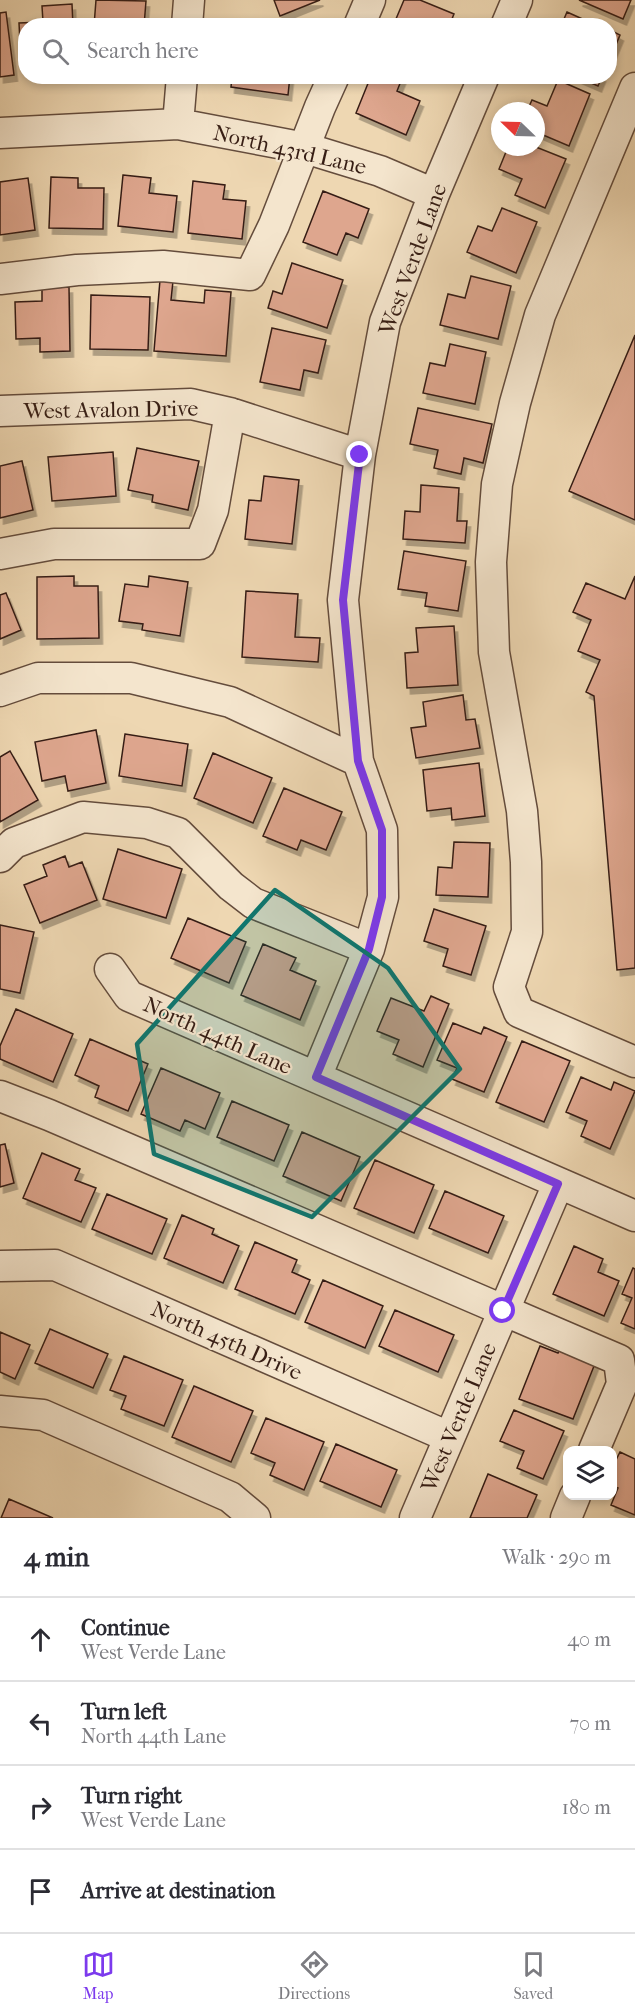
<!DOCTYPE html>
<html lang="en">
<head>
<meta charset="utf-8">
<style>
  body { margin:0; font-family:"IM FELL French Canon",serif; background:#f2f2f3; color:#2b2b33 }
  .controls { position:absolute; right:18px; bottom:18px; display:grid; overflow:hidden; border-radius:12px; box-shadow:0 3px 9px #0003 }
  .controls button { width:54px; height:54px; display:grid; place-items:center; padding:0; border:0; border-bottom:2px solid #e1e1e2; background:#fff; color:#2b2b33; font:30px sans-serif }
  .compass { position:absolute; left:491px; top:102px; width:54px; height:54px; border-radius:50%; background:#fff; box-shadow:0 3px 9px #0003; rotate:293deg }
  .stop { position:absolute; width:18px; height:18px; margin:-14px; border:4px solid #7c3aed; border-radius:50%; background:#fff }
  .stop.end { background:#7c3aed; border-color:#fff; box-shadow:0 2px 6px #0008 }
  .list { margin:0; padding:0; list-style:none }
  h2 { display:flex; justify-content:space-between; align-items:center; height:78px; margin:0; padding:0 24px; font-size:26px }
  h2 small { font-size:20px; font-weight:400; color:#7c7c81 }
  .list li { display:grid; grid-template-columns:39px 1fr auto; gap:18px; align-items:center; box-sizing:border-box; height:84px; padding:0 24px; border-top:2px solid #e1e1e2 }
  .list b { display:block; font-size:22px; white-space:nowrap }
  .list p { margin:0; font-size:20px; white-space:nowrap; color:#7c7c81 }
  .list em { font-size:20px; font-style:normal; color:#7c7c81 }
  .icon { flex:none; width:33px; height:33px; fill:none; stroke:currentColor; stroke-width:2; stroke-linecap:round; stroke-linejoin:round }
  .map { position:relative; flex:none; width:635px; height:1518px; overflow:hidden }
  .search { position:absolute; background:#fff; box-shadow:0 3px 9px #0003; left:18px; right:18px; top:18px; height:66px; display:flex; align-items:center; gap:15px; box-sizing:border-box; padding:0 21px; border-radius:24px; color:#7c7c81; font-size:22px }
  .sheet { height:414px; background:#fff }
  nav { display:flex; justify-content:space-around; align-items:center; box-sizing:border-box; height:84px; border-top:2px solid #e1e1e2; background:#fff; font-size:16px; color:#7c7c81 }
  nav a { display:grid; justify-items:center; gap:3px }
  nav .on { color:#7c3aed }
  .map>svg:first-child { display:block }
</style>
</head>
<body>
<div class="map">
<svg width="635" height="1518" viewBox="0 0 635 1518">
  <defs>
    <filter id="shadow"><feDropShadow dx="3.5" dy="6" stdDeviation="0" flood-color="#0004"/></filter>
  </defs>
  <rect width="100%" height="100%" fill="#eed7b2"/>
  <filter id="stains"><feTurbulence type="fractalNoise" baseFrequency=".00333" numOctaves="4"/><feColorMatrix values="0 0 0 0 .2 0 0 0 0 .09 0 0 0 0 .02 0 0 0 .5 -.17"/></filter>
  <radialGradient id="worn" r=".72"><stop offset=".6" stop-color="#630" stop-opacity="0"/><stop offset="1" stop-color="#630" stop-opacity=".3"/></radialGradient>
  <path fill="#dea68e" stroke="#361d14" stroke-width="1.5" filter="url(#shadow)" d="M96,0L146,1L144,26H94Z
    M274,0H320L280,16Z
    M404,0H420L454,14L449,26H393Z
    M579,0H631L623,19Z
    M72,4L73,26H26V61L21,62L19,23L43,22L42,6Z
    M6,12L14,75L0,77V13Z
    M567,12L598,26H561Z
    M610,30L620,35L610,59Z
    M232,76H290L288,95L231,87Z
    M371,76H403L397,91L420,101L406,135L356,113Z
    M575,76H602L598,86Z
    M558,80L590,94L569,146L536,132V111H527L532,100L547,106Z
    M508,147H536L566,159L545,208L515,195L522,179L499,169Z
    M123,175L151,178L149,193L177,196L173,232L118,226Z
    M51,177L78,178V188H104L103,229L49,228Z
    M28,178L35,230L0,235V182Z
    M193,181L225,185L223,199L246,201L242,239L188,233Z
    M323,191L369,209L358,238L346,233L337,255L303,242Z
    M502,208L537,222L516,273L467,252L478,226L492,231Z
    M292,263L343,280L327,328L268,308L273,291L282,294Z
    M471,276L511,286L498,339L440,325L448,294L465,298Z
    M160,280L173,281L171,300L204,303L205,290L231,292L226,356L154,351Z
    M69,287L70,351L40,352V338L16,339L15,302L42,301V288Z
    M91,295L150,297L148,350L90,349Z
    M272,328L326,340L318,373L304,370L300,390L260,382Z
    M635,335V520L569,491Z
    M450,344L486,352L475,404L423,393L430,363L445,366Z
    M418,408L492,424L483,463L464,458L461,474L434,468L438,450L410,444Z
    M137,448L199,461L188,510L152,502L153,495L128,490Z
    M113,452L116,496L52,501L48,457Z
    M22,461L33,510L0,518V466Z
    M264,476L299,480L292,544L245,539L249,500L261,501Z
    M421,485L459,488L457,521H467L465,543L403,539L405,511L420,512Z
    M404,551L466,561L458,611L425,606L427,593L398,589Z
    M74,576V586H98L99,638L37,639V577Z
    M149,576L188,582L180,636L142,630L143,624L119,621L125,584L148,587Z
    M635,576V968L617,970L594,696L586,692L600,660L578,651L591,620L573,612L586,583L625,599Z
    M246,591L298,594L295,637L320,638L318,662L242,657Z
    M6,593L21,630L0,639V595Z
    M454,626L458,685L407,688L405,653L418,652L416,628Z
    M463,695L466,720L475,719L480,748L416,758L411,728L426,726L423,702Z
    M96,730L106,783L68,791L65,776L42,781L35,742Z
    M125,734L188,744L182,786L119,776Z
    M10,751L38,800L0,822V757Z
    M213,753L272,778L253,823L194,798Z
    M479,763L485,816L452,820L451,808L427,811L423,770Z
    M284,788L342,812L326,850L301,840L297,850L263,836Z
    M454,842L490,843L488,897L436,895L438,867L452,868Z
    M118,849L182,869L166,918L103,899Z
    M65,856L69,867L82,862L97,900L40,923L24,885L47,876L43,865Z
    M434,909L486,926L471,975L443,966L448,949L424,941Z
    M188,918L246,942L229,983L171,958Z
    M0,925L34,932L20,993L0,989Z
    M263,944L296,958L290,970L316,981L300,1020L241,995Z
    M431,996L449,1004L423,1067L393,1054L399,1040L377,1031L391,998L424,1011Z
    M16,1009L73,1034L53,1082L0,1059V1046Z
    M453,1023L481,1034L484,1027L507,1037L484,1092L452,1079L457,1068L437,1060Z
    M90,1039L148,1064L128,1111L95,1097L99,1086L75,1075Z
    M522,1041L570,1061L544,1122L496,1102Z
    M161,1068L220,1093L205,1129L185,1120L180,1131L141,1114Z
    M581,1077L611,1090L614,1082L635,1091L610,1149L581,1136L587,1121L566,1112Z
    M232,1101L289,1125L274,1161L217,1137Z
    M302,1132L360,1157L341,1201L283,1176Z
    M5,1144L14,1183L0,1187V1145Z
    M42,1153L80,1169L75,1180L96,1188L81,1222L23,1198Z
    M375,1160L434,1185L414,1233L354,1208Z
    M445,1191L504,1216L488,1253L429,1228Z
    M107,1194L167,1219L152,1254L92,1229Z
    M182,1215L214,1229L212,1234L239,1246L223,1283L164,1258Z
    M255,1242L297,1260L292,1272L310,1280L295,1314L235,1289Z
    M574,1246L603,1259L598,1272L619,1281L604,1316L553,1294Z
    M633,1268L635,1269V1329L621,1323L632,1298L622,1294Z
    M323,1280L383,1306L365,1348L305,1322Z
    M395,1310L454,1335L438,1372L379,1346Z
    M50,1329L108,1354L93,1388L35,1363Z
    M0,1332L30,1345L15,1379L0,1372Z
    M540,1346L558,1353L561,1347L596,1361L573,1419L519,1399Z
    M124,1356L183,1380L164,1426L121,1409L126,1396L110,1390Z
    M194,1386L253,1411L231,1462L172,1437Z
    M514,1410L564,1431L543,1479L517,1468L524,1451L500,1441Z
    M266,1418L324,1442L304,1490L270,1475L275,1463L251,1453Z
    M336,1444L397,1470L381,1507L320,1481Z
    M620,1452L635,1459V1515L611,1505L618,1488L612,1486V1468Z
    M488,1474L537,1495L527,1518H470Z
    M9,1499L53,1518H1Z"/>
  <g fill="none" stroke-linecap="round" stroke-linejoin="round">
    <defs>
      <path id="minor" d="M187,26L189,0
        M359,26L370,0
        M506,26L517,0
        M635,88L540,315L515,403L497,484L491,562L494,652L522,811L526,862L527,932L509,987L519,1012L635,1062
        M178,124L182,76
        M0,133L178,124L305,148L380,171L434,194
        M0,279L77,270L163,266L250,275L274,225L320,107L334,76
        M0,411L191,404L230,413L360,455
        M0,554L54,544H200L213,510L230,413
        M0,691L38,678H131L230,702L358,761
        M0,857L14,843L83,817L147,823L178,833L231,886L253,903L369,949
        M110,969L129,996L635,1216
        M316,1077L369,949L383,897L382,830L358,761L343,600L360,455L385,322L434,194L484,76
        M0,1096L49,1115L619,1360L622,1384L594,1450
        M0,1266L55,1265L449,1437
        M0,1411L43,1415L230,1497L255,1518
        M415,1518L558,1184
        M566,1518L575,1496"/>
    </defs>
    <use href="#minor" stroke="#644c3c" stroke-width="33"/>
    <use href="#minor" stroke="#f4e5cd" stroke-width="30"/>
  </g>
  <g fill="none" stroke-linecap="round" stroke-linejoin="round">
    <path stroke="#7c3aed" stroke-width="8" d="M360,455L343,600L358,761L382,830V897L369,949L316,1077L558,1184L503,1311"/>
  </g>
  <path fill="#0f766e" fill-opacity="0.2" stroke="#0f766e" stroke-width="4.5" stroke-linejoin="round" d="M275,890L388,968L460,1069L312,1217L154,1154L137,1044Z"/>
  <g text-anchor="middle" stroke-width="4.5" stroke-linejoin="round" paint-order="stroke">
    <g font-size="22" fill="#361d14" stroke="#f4e5cd">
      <text transform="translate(290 149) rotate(13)" y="8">North 43rd Lane</text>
      <text transform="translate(412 259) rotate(-70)" y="8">West Verde Lane</text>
      <text transform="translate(111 409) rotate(-1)" y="8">West Avalon Drive</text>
      <text transform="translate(218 1035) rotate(24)" y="8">North 44th Lane</text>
      <text transform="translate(227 1340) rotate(24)" y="8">North 45th Drive</text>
      <text transform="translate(458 1417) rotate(-67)" y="8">West Verde Lane</text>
    </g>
  </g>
  <rect width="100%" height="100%" filter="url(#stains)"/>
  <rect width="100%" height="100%" fill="url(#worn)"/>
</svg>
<div class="controls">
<button><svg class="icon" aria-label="layers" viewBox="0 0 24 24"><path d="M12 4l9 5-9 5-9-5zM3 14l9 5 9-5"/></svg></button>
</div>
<svg class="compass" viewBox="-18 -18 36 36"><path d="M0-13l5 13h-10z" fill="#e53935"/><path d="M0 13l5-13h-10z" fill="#7c7c81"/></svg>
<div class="stop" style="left:503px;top:1311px"></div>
<div class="stop end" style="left:360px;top:455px"></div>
<div class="search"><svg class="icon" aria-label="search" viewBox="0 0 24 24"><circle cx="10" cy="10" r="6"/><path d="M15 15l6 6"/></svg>Search here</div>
</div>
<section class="sheet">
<h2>4 min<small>Walk · 290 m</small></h2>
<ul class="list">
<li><svg class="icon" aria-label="ahead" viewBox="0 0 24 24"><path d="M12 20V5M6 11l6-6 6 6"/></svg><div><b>Continue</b><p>West Verde Lane</p></div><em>40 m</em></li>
<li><svg class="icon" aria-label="left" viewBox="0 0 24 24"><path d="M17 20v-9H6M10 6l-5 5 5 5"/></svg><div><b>Turn left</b><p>North 44th Lane</p></div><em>70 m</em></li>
<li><svg class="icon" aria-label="right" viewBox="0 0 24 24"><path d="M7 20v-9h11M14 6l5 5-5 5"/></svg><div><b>Turn right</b><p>West Verde Lane</p></div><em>180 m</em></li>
<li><svg class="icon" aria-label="arrive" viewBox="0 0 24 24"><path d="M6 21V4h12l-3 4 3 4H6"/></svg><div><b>Arrive at destination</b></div></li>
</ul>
</section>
<nav>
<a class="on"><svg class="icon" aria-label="map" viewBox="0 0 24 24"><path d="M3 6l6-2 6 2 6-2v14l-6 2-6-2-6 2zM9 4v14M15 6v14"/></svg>Map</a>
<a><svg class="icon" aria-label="directions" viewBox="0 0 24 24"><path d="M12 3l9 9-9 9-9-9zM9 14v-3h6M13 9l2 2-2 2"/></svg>Directions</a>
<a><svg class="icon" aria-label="saved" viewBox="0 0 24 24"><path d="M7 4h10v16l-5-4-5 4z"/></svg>Saved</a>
</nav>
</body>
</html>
